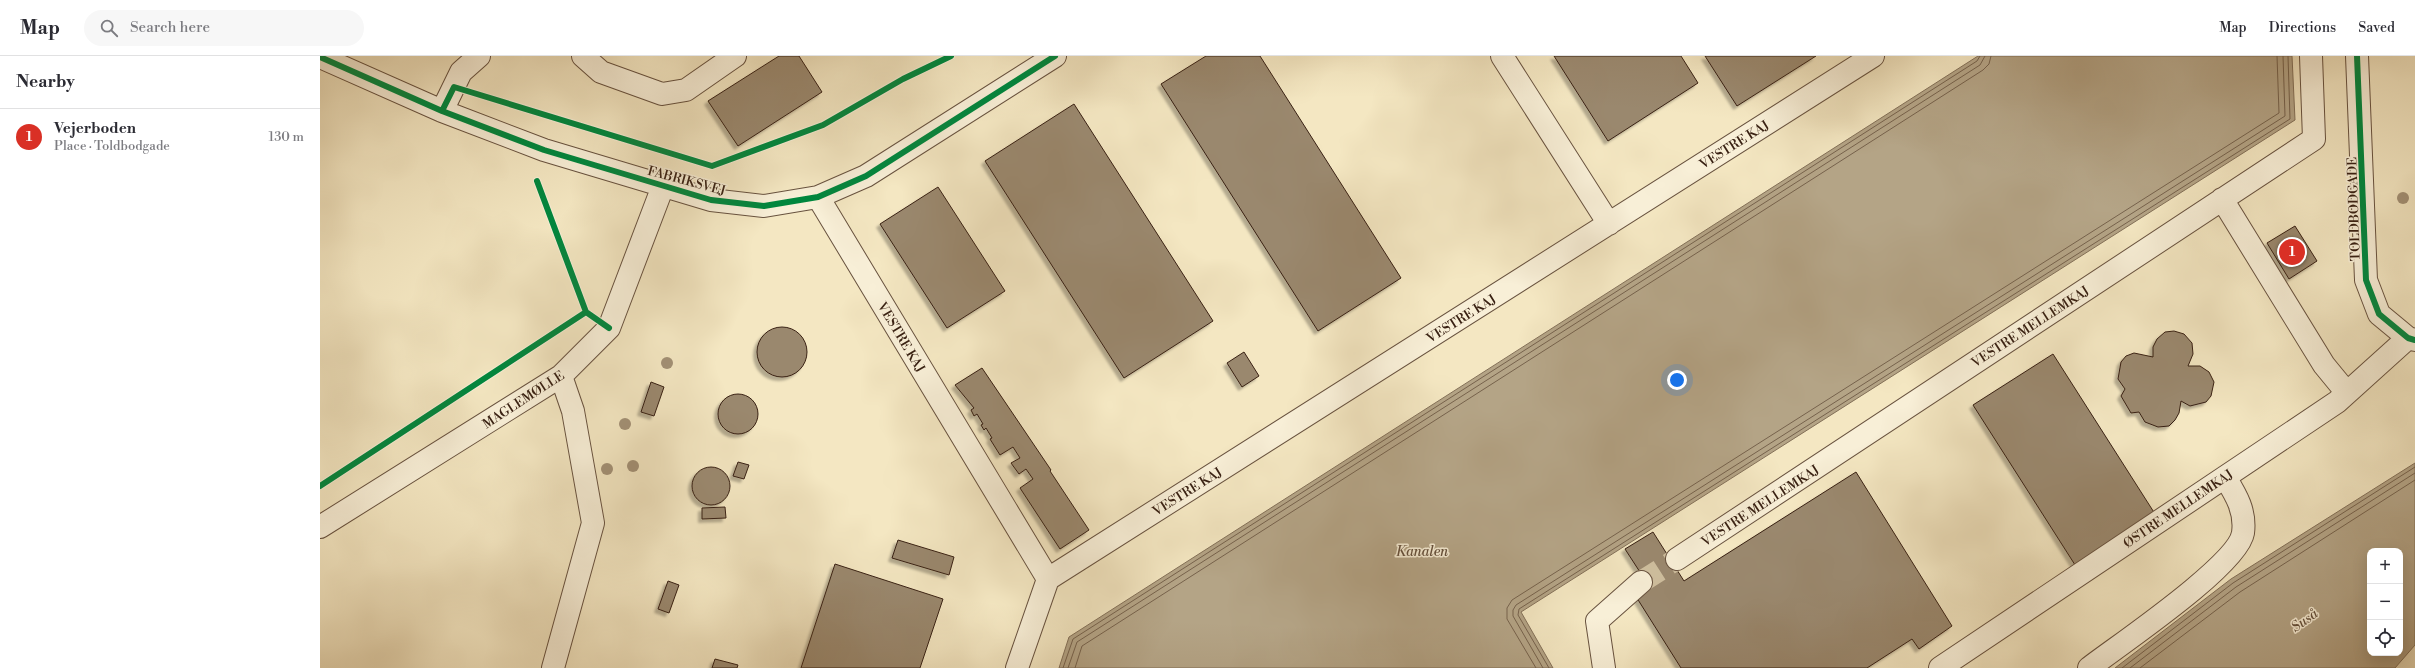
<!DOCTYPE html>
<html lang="en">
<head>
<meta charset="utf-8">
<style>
  body { margin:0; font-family:"Libre Bodoni",serif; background:#f7f7f7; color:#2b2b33 }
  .controls { position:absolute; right:12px; bottom:12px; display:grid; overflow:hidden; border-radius:8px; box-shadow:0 4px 16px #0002 }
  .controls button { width:36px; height:36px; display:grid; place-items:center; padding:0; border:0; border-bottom:1px solid #e1e1e2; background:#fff; color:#2b2b33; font:20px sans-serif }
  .you { position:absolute; left:1357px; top:324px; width:14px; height:14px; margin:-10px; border:3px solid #fff; border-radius:50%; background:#1a73e8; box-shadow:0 0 0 6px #1a73e833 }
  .badge { display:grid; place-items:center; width:26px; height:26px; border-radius:50%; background:#d93025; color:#fff; font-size:13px; font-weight:700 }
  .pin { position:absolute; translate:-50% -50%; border:2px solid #fff; box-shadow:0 1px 4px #0006 }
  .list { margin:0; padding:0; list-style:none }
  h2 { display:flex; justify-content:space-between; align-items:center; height:52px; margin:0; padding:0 16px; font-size:17px }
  h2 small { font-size:13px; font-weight:400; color:#7c7c81 }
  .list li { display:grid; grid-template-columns:26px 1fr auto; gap:12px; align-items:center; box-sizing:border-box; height:56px; padding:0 16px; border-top:1px solid #e1e1e2 }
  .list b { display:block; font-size:15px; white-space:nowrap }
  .list p { margin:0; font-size:13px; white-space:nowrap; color:#7c7c81 }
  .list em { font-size:13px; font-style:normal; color:#7c7c81 }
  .icon { flex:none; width:22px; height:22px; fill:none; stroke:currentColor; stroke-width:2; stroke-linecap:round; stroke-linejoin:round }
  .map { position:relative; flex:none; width:2095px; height:612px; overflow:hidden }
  header { display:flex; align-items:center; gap:24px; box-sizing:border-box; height:56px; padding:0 20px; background:#fff; border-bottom:1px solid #e1e1e2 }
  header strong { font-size:19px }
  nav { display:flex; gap:22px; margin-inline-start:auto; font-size:14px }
  .search { width:280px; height:36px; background:#f7f7f7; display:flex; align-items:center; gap:10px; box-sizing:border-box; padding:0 14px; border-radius:22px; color:#7c7c81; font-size:15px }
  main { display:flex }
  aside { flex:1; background:#fff }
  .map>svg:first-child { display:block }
</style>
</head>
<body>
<header>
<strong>Map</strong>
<div class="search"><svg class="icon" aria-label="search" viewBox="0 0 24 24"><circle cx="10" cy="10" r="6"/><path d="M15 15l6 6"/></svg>Search here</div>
<nav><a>Map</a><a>Directions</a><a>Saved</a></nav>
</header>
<main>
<aside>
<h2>Nearby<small></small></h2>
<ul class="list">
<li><span class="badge">1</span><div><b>Vejerboden</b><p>Place · Toldbodgade</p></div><em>130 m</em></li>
</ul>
</aside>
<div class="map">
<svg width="2095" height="612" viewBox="0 0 2095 612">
  <defs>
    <filter id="shadow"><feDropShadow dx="-3.5" dy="3.5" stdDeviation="1" flood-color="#0004"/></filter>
  </defs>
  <rect width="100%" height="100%" fill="#f4e7c2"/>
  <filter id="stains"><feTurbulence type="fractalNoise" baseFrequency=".005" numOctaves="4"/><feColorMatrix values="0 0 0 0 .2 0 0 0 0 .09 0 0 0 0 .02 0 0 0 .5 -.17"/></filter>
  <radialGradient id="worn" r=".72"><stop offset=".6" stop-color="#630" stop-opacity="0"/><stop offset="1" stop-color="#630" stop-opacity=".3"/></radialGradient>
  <path fill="#b4a486" stroke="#837058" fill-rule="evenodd" d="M1658,0H1972L1975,64L1201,556L1233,612H739L749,581Z
    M2095,407V589L2075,612H1795L1911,523ZM2050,495H2080V597H2050Z"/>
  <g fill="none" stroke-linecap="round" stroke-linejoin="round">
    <path stroke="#76624c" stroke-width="1" d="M743,612L753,583L1657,5L1660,0
      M748,612L757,586L1660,9L1665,0
      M755,612L762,590L1663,14L1669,8L1671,0
      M1216,612L1187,563V552L1192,544L1959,57L1957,0
      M1223,612L1193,560V554L1196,549L1965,60L1963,0
      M1229,612L1198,559L1199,553L1970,63L1968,0
      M1802,612L1913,527L2095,411
      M1810,612L1916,531L2095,417
      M1820,612L1920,536L2095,424"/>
  </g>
  <path fill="#9a886e" stroke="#392113" filter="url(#shadow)" d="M459,0H479L502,36L418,90L388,45Z
    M886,0H940L1081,222L998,275L841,28Z
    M1234,0H1361L1378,27L1288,85Z
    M1385,0H1496L1417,50Z
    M754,48L893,265L804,322L665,105Z
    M618,131L685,235L627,272L560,168Z
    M1975,170L1997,205L1969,223L1947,187Z
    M437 296a25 25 0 1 1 50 0a25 25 0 1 1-50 0Z
    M1854,275L1864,278L1872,287L1873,298L1868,310H1880L1889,316L1894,326L1891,340L1886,346L1870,350L1861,345L1859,357L1855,364L1849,370L1838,371L1825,366L1819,356L1811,357L1801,340L1805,333L1798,323L1801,306L1806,300L1814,297L1833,301V291L1837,283L1845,276Z
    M924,296L939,320L922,331L907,307Z
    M1733,298L1837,461L1757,512L1653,349Z
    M662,312L731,414L730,415L769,474L740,493L700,432L713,423L706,413L699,418L691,407L700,402L693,391L680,399L670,383L672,382L666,372L664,374L661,369L663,368L657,358L654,360L651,354L654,352L635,329Z
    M331,326L344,331L334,360L321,356Z
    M398 358a20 20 0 1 1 40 0a20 20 0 1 1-40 0Z
    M418,406L429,409L424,423L413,420Z
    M372 430a19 19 0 1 1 38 0a19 19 0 1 1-38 0Z
    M1536,416L1632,570L1599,593L1592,583L1547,612H1361L1315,539L1329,530L1305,493L1333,476L1364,525Z
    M405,451L406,462L382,463V452Z
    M578,484L634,501L629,519L572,502Z
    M515,508L623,543L600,612H481Z
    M348,525L359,529L349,557L338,553Z
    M395,603L418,609L417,612H392Z"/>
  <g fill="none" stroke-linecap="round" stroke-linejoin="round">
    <path stroke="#cfbf9f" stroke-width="22" stroke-dasharray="22 11" stroke-linecap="butt" d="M1321,526L1357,503"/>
    <defs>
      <path id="minor" d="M263,0L281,16L342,38L366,34L415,0
        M1182,0L1289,168
        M2037,0L2046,224L2059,258L2088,282L2095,284
        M0,1L122,55L224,94L391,144L444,150L498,141L546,120L735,0
        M122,55L141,16L159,0
        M498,141L728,523L1553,0
        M1902,143L2004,309L2027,337
        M0,471L241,320L289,272L343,130
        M1357,503L1994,83L1991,0
        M233,612L273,467L253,355L241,320
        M697,612L728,523
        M1284,612L1277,565L1321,526
        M1620,612L2017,346L2088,282
        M1769,612C1799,589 1918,509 1923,477C1926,455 1916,439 1905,421"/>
    </defs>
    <use href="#minor" stroke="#68523f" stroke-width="24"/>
    <use href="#minor" stroke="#f8efd7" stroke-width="22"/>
    <defs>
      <path id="cycleway" d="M2037,0L2046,224L2059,258L2088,282L2095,284
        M0,1L122,55L224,94L391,144L444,150L498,141L546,120L735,0
        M122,55L134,31L392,110L503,69L583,23L631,0
        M217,125L266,256L289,272
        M0,430L266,256"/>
    </defs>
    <use href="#cycleway" stroke="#f8efd7" stroke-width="8"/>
    <use href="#cycleway" stroke="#00873e" stroke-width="6"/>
  </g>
  <g fill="#a39176">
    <circle cx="2083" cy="142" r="6"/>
    <circle cx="347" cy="307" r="6"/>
    <circle cx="305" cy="368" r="6"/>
    <circle cx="313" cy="410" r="6"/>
    <circle cx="287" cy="413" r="6"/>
  </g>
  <g text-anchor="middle" stroke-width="3" stroke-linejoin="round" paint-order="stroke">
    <g font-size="13" fill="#392113" stroke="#f8efd7">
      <text transform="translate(1414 88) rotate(-32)" y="5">VESTRE KAJ</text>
      <text transform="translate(367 124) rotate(15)" y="5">FABRIKSVEJ</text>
      <text transform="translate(2033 153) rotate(-92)" y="5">TOLDBODGADE</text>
      <text transform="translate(1141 262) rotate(-32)" y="5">VESTRE KAJ</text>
      <text transform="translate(1710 270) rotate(-33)" y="5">VESTRE MELLEMKAJ</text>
      <text transform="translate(582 281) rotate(59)" y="5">VESTRE KAJ</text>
      <text transform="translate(203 343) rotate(-33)" y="5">MAGLEMØLLE</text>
      <text transform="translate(867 435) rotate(-32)" y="5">VESTRE KAJ</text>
      <text transform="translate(1440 449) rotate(-33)" y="5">VESTRE MELLEMKAJ</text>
      <text transform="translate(1858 452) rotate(-34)" y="5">ØSTRE MELLEMKAJ</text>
    </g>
    <g font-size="14" font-style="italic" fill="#644f3b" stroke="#f8efd7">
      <text x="1102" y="500">Kanalen</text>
      <text transform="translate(1984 564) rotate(-36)" y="5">Suså</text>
    </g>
  </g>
  <rect width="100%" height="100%" filter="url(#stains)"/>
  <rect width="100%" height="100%" fill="url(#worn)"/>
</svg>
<div class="controls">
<button>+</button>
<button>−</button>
<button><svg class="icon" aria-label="locate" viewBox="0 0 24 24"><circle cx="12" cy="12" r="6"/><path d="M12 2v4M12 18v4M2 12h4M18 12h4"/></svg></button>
</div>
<div class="you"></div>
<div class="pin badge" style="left:1972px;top:196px">1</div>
</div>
</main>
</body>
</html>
